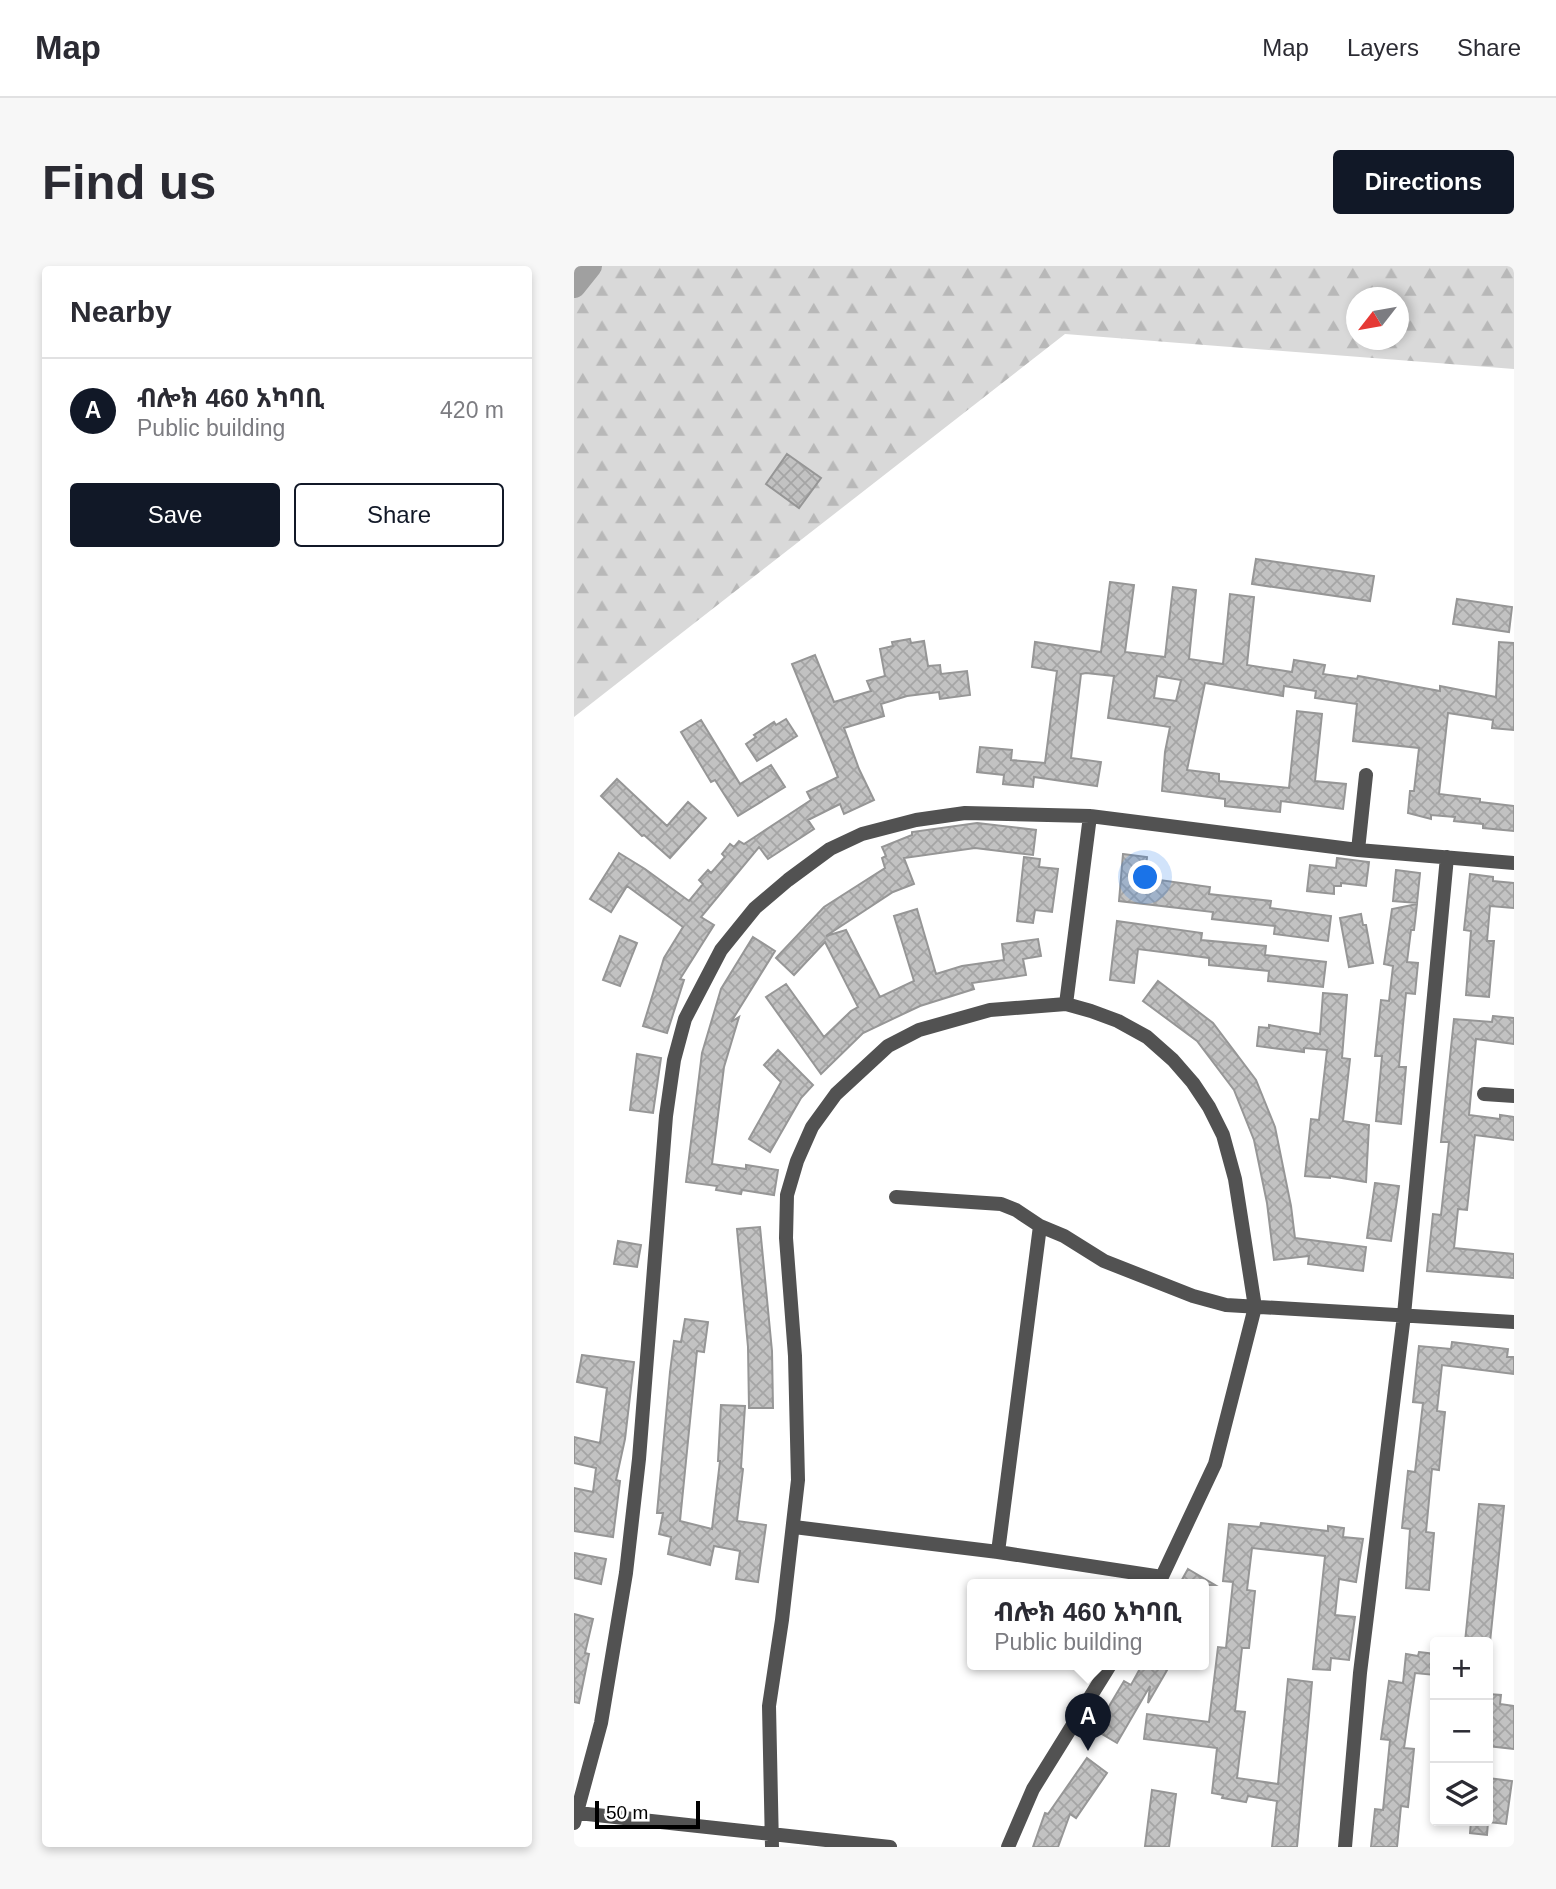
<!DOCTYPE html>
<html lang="en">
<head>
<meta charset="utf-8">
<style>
  body { margin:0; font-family:Helvetica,"Noto Sans Ethiopic",sans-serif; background:#f7f7f7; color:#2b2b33 }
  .controls { position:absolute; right:21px; bottom:21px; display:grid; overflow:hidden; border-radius:7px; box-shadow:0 4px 10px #0003 }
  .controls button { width:63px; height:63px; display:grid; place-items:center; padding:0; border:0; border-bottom:2px solid #e1e1e2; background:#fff; color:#2b2b33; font:35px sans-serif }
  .compass { position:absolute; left:772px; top:21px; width:63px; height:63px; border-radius:50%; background:#fff; box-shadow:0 4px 10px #0003; rotate:239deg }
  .scale { position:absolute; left:21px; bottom:18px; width:105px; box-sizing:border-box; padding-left:7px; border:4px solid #000; border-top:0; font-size:19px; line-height:24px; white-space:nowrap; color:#000; -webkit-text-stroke:5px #fff; paint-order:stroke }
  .you { position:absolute; left:572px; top:612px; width:24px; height:24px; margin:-18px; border:5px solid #fff; border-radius:50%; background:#1a73e8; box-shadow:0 0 0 10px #1a73e833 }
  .badge { display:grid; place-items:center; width:46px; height:46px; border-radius:50%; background:#111827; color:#fff; font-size:23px; font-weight:700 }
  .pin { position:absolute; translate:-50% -58px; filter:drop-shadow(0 2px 4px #0008) }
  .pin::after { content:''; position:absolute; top:37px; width:24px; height:21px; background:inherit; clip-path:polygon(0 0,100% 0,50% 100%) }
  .popup { position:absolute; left:393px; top:1313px; width:242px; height:91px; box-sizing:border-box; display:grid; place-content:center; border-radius:7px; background:#fff; filter:drop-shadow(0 2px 5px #0005); font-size:23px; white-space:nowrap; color:#7c7c81 }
  .popup b { font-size:26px; color:#2b2b33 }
  .popup::after { content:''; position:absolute; left:50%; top:100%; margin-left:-14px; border:14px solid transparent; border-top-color:#fff }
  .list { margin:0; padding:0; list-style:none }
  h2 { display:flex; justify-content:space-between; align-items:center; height:91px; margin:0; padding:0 28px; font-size:30px }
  h2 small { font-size:23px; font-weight:400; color:#7c7c81 }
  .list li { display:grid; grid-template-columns:46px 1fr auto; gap:21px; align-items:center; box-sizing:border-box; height:105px; padding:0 28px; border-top:2px solid #e1e1e2 }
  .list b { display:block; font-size:26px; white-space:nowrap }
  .list p { margin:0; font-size:23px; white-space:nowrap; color:#7c7c81 }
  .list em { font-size:23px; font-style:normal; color:#7c7c81 }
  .actions { display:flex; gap:14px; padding:21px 28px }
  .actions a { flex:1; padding:16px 0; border:2px solid #111827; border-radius:7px; text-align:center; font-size:24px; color:#111827 }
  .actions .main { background:#111827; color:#fff }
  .icon { flex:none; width:38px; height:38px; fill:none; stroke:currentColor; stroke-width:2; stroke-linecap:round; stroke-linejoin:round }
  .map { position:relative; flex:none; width:940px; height:1581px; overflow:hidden; border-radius:7px }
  header { display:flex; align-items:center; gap:42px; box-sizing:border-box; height:98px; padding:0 35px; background:#fff; border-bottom:2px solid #e1e1e2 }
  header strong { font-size:33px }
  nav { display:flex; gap:38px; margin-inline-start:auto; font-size:24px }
  .intro { display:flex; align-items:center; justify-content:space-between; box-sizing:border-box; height:168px; padding:0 42px }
  h1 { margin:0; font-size:49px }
  .button { padding:18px 32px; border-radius:7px; background:#111827; color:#fff; font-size:24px; font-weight:700 }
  main { display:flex; gap:42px; padding:0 42px }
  aside { flex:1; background:#fff; border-radius:7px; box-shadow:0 4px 10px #0003 }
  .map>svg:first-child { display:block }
</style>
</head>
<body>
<header>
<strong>Map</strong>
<nav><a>Map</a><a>Layers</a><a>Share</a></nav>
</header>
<div class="intro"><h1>Find us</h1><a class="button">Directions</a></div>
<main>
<aside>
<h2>Nearby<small></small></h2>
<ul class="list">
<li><span class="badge">A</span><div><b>ብሎክ 460 አካባቢ</b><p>Public building</p></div><em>420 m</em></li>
</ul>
<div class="actions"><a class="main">Save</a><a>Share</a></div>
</aside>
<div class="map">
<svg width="940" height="1581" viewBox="0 0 940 1581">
  <defs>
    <pattern id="forest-firs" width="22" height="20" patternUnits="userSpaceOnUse" patternTransform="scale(1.75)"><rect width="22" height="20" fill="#d9d9d9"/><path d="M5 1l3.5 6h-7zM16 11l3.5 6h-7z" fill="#b8b8b8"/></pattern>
    <pattern id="building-cross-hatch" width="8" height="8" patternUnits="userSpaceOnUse" patternTransform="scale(1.75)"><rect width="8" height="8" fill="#c2c2c2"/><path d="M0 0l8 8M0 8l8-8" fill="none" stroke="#a5a5a5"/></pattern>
  </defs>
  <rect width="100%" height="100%" fill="#fff"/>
  <path fill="url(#forest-firs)" fill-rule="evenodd" d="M0,0H940V103L491,68L0,451ZM782,32H824V74H782Z"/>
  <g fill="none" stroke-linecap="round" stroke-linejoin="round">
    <path stroke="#a0a0a0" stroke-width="24" d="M0,20L16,0"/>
  </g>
  <path fill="url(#building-cross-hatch)" stroke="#969696" stroke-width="2" fill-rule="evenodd" d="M213,188L247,212L225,242L192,218Z
    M682,293L800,310L796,335L678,318Z
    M536,316L560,319L551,386L591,391L599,321L622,324L615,393L649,398L656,328L680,331L673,399L718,406L720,394L751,399L749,408L783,413L784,410L866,425V420L922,431L925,376L940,377V464L918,462L919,454L874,447L865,528L906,533V536L940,540V565L909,562V558L880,555L881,551L857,549V553L834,547L836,525H840L845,482L779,475L783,438L741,432L742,425L710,420L709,430L631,417L613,504L645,508V515L715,522L723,445L748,448L741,515L772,518L769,543L707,535L706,546L651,540V533L588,525L591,486L596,461L534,452L540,410L512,407L507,408L497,492L527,496L523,520L460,511L459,521L429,518L430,509L403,506L406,481L438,484L437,494L471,497L483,405L458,401L461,376L527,386ZM583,410L607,414L602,435L580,432Z
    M883,333L938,341L935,366L879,358Z
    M336,373L337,377L350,375L354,400L366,399L367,408L393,405L396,429L366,433L365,426L333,430L307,438L310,450L270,462L285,503L300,534L270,548L266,538L234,554L240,563L194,593L185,581L127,651L140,659L106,713L110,714L93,767L69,760L90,692L109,661L53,620L37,646L16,633L45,587L71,603L115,635L129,618L125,614L134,604L137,607L151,591L148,588L156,578L160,581L165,575L170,578L237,534L233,526L264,511L218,398L241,389L260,436L297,425L293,415L311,410L306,383L319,380L318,376Z
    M212,453L223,470L183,495L172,478L182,471L180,469L200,456L202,459Z
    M127,454L166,518L197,499L211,521L164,550L141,514L137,516L107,466Z
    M43,513L93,560L114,536L132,552L96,592L70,569L68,570L27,530Z
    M403,557L462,564L459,589L401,582L330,592L340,618L319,626L252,670L272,664L306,731L340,715L320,650L343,643L362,708L388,700L430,694L428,678L464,673L467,690L449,693L452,709L398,717L400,723L346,740L289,767L247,808L192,731L212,718L250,771L277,745L284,741L251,676L220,709L202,692L250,641L311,602L308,592L312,590L308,581L338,569V566Z
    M549,588L573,591L571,612L636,621L635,628L697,635L696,642L757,650L754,675L700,668L701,660L638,653L639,646L545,635Z
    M450,591L466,593L465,601L484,603L478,646L461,644L459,657L443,655Z
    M763,592L795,596L792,620L767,617V620H760V628L733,625L736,599L762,602Z
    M822,604L846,607L843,637L819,635Z
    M896,608L919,611V615L940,617V642L916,640L913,675H920L915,731L892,729L897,665L890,664Z
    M843,638L840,664H837L833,696L844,697L841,728L832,727L825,801H832L827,858L802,855L808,790H801L807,734L815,735L819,700L810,698L818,643Z
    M787,648L789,659H792L799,697L775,701L766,652Z
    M543,655L628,667L627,674L692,680L691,689L752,696L749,721L694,715L695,705L635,699V692L564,683L560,717L536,714Z
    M46,670L63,677L46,720L29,714Z
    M179,671L201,685L157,756L165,751L150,801L138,898L172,903V899L204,904L200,929L168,924L167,928L142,924L143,920L112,916L128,787L147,723Z
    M584,715L639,757L682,814L701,861L717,940L721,972L792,981L789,1005L734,998L735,990L700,994L693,937L680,874L660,824L623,775L569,735Z
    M749,727L773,729L768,792L776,793L769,855L795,859L792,916L756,910V912L731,910L737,853L745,854L753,784L730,782V786L683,780L685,761L695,762V759L746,768Z
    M919,750L940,752V778L902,773L895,849L926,853V849L940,851V874L901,869L893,944L884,943L880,982L940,988V1012L853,1005L859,948L867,949L875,876H867L880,753L918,756Z
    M204,784L239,819L227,832L196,886L175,873L207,816L190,799Z
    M63,788L87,792L79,847L56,844Z
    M801,917L825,920L817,975L793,972Z
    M186,961L198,1085L199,1142H175L174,1081L163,963Z
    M44,975L67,979L63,1001L40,998Z
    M111,1053L134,1056L130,1086L123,1085L106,1255L138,1263L146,1195H144L147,1139L171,1140L167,1202L169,1203L163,1255L192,1259L184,1316L162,1313L166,1285L140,1280L136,1299L94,1288L97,1271L85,1268L89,1247H83L96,1106L100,1075L107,1076Z
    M878,1076L934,1083L933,1091H940V1108L868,1099L863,1145L871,1146L865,1204L858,1203L852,1266L860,1267L855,1324L832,1322L836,1263L828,1262L834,1205L841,1206L849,1137L839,1136L845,1080L877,1083Z
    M8,1089L60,1096L51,1173L42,1214L46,1215L39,1271L0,1265V1222L19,1226L22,1202L0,1197V1171L26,1177L33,1122L3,1116Z
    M905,1238L930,1240L916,1376H891Z
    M687,1257L754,1265V1260L770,1262L769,1271L789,1273L782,1316L765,1313L761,1349L781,1351L775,1394L757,1392L756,1404L739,1403L751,1290L678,1282L673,1324L681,1325L675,1382H668L661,1445L671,1446L663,1512L704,1518L714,1413L738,1416L723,1581H698L703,1535L674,1530L672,1536L648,1532L649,1529L638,1527L643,1482L570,1473L573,1448L635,1456L644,1381L652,1382L659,1316L649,1315L655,1258L686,1261Z
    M0,1287L32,1293L27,1318L0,1312Z
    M614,1303L641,1319H605Z
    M0,1348L19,1353L11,1387L15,1388L5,1437L0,1436Z
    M845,1386L861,1388V1409L841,1407L830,1482L840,1483L834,1541L827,1540L823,1581H797L801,1543L809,1544L816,1474L807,1473L815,1415L829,1417L832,1388L844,1390Z
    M568,1399H596L574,1437L576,1420L543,1477L521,1464L550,1415L557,1419Z
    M914,1428L927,1429L926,1438L940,1440V1483L914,1480Z
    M513,1492L533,1507L502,1552L496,1548L484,1581H459L471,1547L474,1548Z
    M914,1512L938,1515L932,1558L914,1556L913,1569L896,1567L897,1555H914Z
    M578,1524L602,1528L595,1581L571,1580Z"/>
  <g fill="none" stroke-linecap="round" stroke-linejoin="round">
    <path stroke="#525252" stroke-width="14" d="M784,584L792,509
      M492,738L516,550
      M910,828L940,830
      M322,931L427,938L442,944L466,960L490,970L530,995L619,1030L652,1039L940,1056
      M220,1261L424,1286L588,1311
      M424,1286L466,960
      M4,1547L316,1581
      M0,1557L27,1457L52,1307L65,1193L92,850L100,794L111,753L147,684L181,642L214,614L256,583L288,568L342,554L391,547L516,550L784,584L940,597
      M198,1581L195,1440L208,1354L224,1214L221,1090L212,972L213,929L223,895L238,861L262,828L314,780L345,764L416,744L492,738L517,745L544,755L573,771L599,794L619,817L635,841L649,869L661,913L681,1041L641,1198L584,1319
      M434,1581L459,1523L536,1399
      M771,1581L786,1407L830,1049L873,591"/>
  </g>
</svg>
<div class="controls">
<button>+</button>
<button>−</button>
<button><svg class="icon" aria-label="layers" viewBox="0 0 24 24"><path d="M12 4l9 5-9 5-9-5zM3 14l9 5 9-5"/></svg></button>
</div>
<svg class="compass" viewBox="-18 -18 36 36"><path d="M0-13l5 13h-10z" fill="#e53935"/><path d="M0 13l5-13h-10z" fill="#7c7c81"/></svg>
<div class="scale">50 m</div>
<div class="you"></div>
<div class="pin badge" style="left:514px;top:1485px">A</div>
<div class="popup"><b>ብሎክ 460 አካባቢ</b>Public building</div>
</div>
</main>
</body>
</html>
